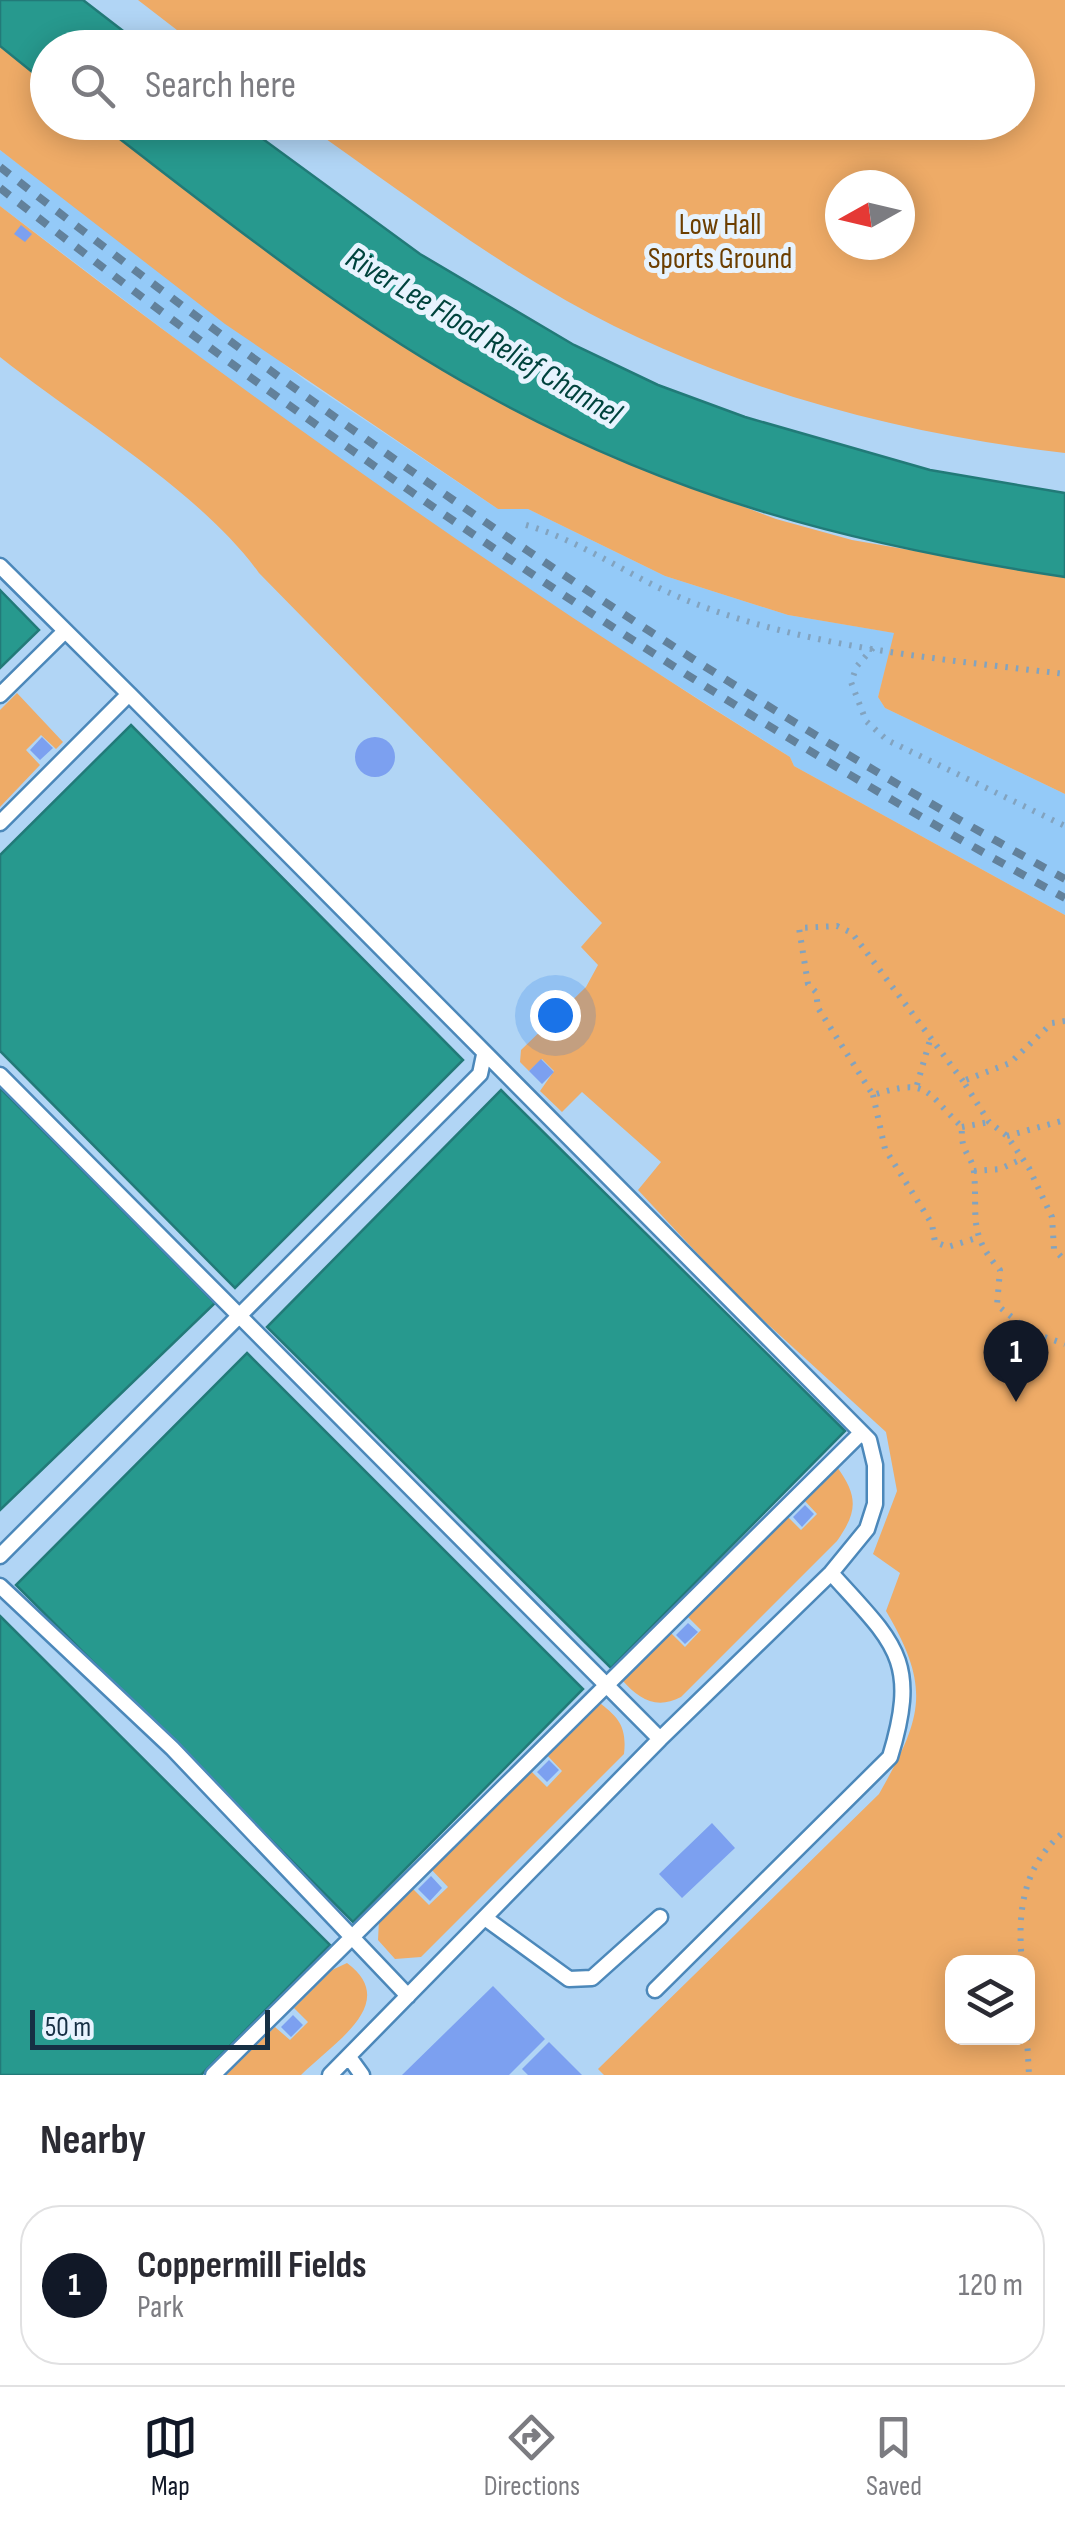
<!DOCTYPE html>
<html lang="en">
<head>
<meta charset="utf-8">
<style>
  body { margin:0; font-family:"Sofia Sans Condensed",sans-serif; background:#f7f7f7; color:#2b2b33 }
  .controls { position:absolute; right:30px; bottom:30px; display:grid; overflow:hidden; border-radius:20px; box-shadow:0 5px 25px #0003 }
  .controls button { width:90px; height:90px; display:grid; place-items:center; padding:0; border:0; border-bottom:2px solid #e1e1e2; background:#fff; color:#2b2b33; font:50px sans-serif }
  .compass { position:absolute; left:825px; top:170px; width:90px; height:90px; border-radius:50%; background:#fff; box-shadow:0 5px 25px #0003; rotate:262deg }
  .scale { position:absolute; left:30px; bottom:25px; width:240px; box-sizing:border-box; padding-left:10px; border:5px solid #163044; border-top:0; font-size:28px; line-height:35px; white-space:nowrap; color:#163044; -webkit-text-stroke:8px #e7f3fe; paint-order:stroke }
  .you { position:absolute; left:555px; top:1015px; width:35px; height:35px; margin:-25px; border:8px solid #fff; border-radius:50%; background:#1a73e8; box-shadow:0 0 0 15px #1a73e833 }
  .badge { display:grid; place-items:center; width:65px; height:65px; border-radius:50%; background:#111827; color:#fff; font-size:32px; font-weight:700 }
  .pin { position:absolute; translate:-50% -82px; filter:drop-shadow(0 2px 5px #0008) }
  .pin::after { content:''; position:absolute; top:52px; width:35px; height:30px; background:inherit; clip-path:polygon(0 0,100% 0,50% 100%) }
  .list { margin:0; padding:0; list-style:none }
  h2 { display:flex; justify-content:space-between; align-items:center; height:130px; margin:0; padding:0 40px; font-size:42px }
  h2 small { font-size:32px; font-weight:400; color:#7c7c81 }
  .list li { display:grid; grid-template-columns:65px 1fr auto; gap:30px; align-items:center; box-sizing:border-box; height:160px; margin:0 20px 20px; padding:0 20px; border:2px solid #e1e1e2; border-radius:40px }
  .list b { display:block; font-size:38px; white-space:nowrap }
  .list p { margin:0; font-size:32px; white-space:nowrap; color:#7c7c81 }
  .list em { font-size:32px; font-style:normal; color:#7c7c81 }
  .icon { flex:none; width:55px; height:55px; fill:none; stroke:currentColor; stroke-width:2; stroke-linecap:round; stroke-linejoin:round }
  .map { position:relative; flex:none; width:1065px; height:2075px; overflow:hidden }
  .search { position:absolute; background:#fff; box-shadow:0 5px 25px #0003; left:30px; right:30px; top:30px; height:110px; display:flex; align-items:center; gap:25px; box-sizing:border-box; padding:0 35px; border-radius:55px; color:#7c7c81; font-size:38px }
  .sheet { height:310px; background:#fff }
  nav { display:flex; justify-content:space-around; align-items:center; box-sizing:border-box; height:140px; border-top:2px solid #e1e1e2; background:#fff; font-size:28px; color:#7c7c81 }
  nav a { display:grid; justify-items:center; gap:5px }
  nav .on { color:#111827 }
  .map>svg:first-child { display:block }
</style>
</head>
<body>
<div class="map">
<svg width="1065" height="2075" viewBox="0 0 1065 2075">
  <rect width="100%" height="100%" fill="#b1d5f5"/>
  <path fill="#94caf8" d="M0,150L305,380L498,509H528L665,576L788,615L895,633L878,697L885,708L1065,794V915L794,766L790,757L580,624L304,436L0,206Z"/>
  <path fill="#eeab67" fill-rule="evenodd" d="M138,0H1065V453C895,434 716,385 567,301C475,249 390,183 303,123L1018,122V48L199,47ZM840,185H900V245H840Z
    M0,46L47,84L48,122L99,123L402,344L481,393L605,454L776,519L852,540L1065,577V794L885,708L878,697L894,633L788,615L665,576L528,509H498L225,324L0,150Z
    M0,206C255,403 516,587 790,757L794,766L1065,915V2075H604L598,2069L879,1794C922,1718 932,1689 886,1611L900,1573L873,1554L897,1491L886,1432L739,1298L638,1190L661,1162L582,1092L562,1112L540,1091L554,1071L542,1059L529,1071L520,1062L521,1050L586,987L598,965L581,947L602,923L259,573C201,492 79,420 0,357ZM952,1962H1028V2038H952Z
    M17,693L63,742L56,749L41,735L26,750L40,765L0,807V710Z
    M837,1467C858,1496 858,1511 837,1541L681,1697C656,1710 639,1699 622,1680L670,1632L685,1647L701,1630L687,1616L787,1516L801,1530L817,1514L804,1500Z
    M597,1701C619,1717 627,1727 624,1754L421,1957L395,1959L378,1940L379,1920L411,1887L429,1905L448,1887L430,1868L529,1769L547,1787L562,1771L545,1753Z
    M347,1963C401,2003 333,2043 301,2075H226L275,2027L290,2040L308,2022L294,2008L332,1970Z"/>
  <path fill="#27998e" stroke="#227a78" stroke-width="2.5" d="M0,0H83L144,47L48,48L47,84L0,46Z
    M99,123H241L420,254L574,345L658,385L745,417L930,470L1065,493V577C853,545 672,498 483,393C346,318 222,217 99,123Z
    M0,590L39,630L0,668Z
    M131,725L463,1060L235,1288L0,1051V855Z
    M0,1088L215,1303L0,1510Z
    M501,1090L845,1431L611,1668L267,1327Z
    M247,1353L583,1689L353,1922L16,1585Z
    M0,1616L330,1945L201,2075H0Z"/>
  <path fill="#7ca0f0" d="M21,225L32,234L25,242L14,234Z
    M42,737L53,748L40,760L30,750Z
    M355 757a20 20 0 1 1 40 0a20 20 0 1 1-40 0Z
    M541,1059L554,1072L542,1084L529,1071Z
    M805,1505L814,1514L802,1527L793,1517Z
    M688,1623L698,1632L685,1644L676,1635Z
    M549,1760L559,1770L547,1782L537,1772Z
    M712,1823L735,1848L682,1898L659,1874Z
    M431,1876L442,1888L430,1901L418,1889Z
    M493,1986L545,2039L509,2075H402Z
    M293,2015L303,2025L291,2037L281,2027Z
    M549,2042L582,2075H528L522,2069Z"/>
  <g fill="none" stroke-linecap="round" stroke-linejoin="round">
    <defs>
      <path id="lane" d="M0,566L129,694L0,823
        M129,694L869,1440L875,1465V1504L867,1529L831,1573L660,1739L330,2075
        M0,695L65,631
        M0,1075L660,1739
        M0,1556L480,1074L484,1055
        M0,1586L172,1748L408,1996
        M485,1918L569,1979L592,1978L660,1917
        M655,1990L890,1757C920,1659 894,1643 831,1573
        M349,2057L362,2075
        M213,2075L861,1433"/>
    </defs>
    <use href="#lane" stroke="#4c88ba" stroke-width="19"/>
    <path stroke="#82a3bf" stroke-width="6" stroke-dasharray="2.5 8" stroke-linecap="butt" d="M526,525C585,542 634,580 691,602C808,648 941,659 1065,674
      M873,648L857,666L851,682L866,721L887,740L1065,826
      M1065,1021L1052,1023L1010,1063L963,1081L989,1122L1007,1136L1029,1168L1052,1217L1054,1249L1065,1261
      M963,1081L852,933L837,926L799,928L808,984L816,992L818,1008L873,1095C930,1077 925,1092 962,1127C960,1154 972,1154 974,1172C978,1217 967,1233 1000,1270L997,1305L1030,1332L1065,1344
      M917,1085L930,1040
      M873,1095L885,1149L932,1224L935,1242L948,1247L976,1238
      M962,1127L989,1122
      M1007,1136L1065,1120
      M974,1171L1000,1169L1022,1159
      M1022,1962C1017,1911 1023,1865 1065,1831
      M1027,2038L1029,2075"/>
    <use href="#lane" stroke="#fff" stroke-width="14"/>
    <path stroke="#62819b" stroke-width="8" stroke-dasharray="12 12" stroke-linecap="butt" d="M0,167C337,429 690,674 1065,879
      M0,188C336,451 691,693 1065,898"/>
  </g>
  <g text-anchor="middle" stroke-width="10" stroke-linejoin="round" paint-order="stroke">
    <g font-size="30" fill="#6c3e00" stroke="#e7f3fe">
      <text x="720" y="234">Low Hall<tspan x="720" dy="34">Sports Ground</tspan></text>
    </g>
    <g font-size="32" font-style="italic" fill="#00433d" stroke="#e7f3fe">
      <text transform="translate(484 335) rotate(31)" y="11">River Lee Flood Relief Channel</text>
    </g>
  </g>
</svg>
<div class="controls">
<button><svg class="icon" aria-label="layers" viewBox="0 0 24 24"><path d="M12 4l9 5-9 5-9-5zM3 14l9 5 9-5"/></svg></button>
</div>
<svg class="compass" viewBox="-18 -18 36 36"><path d="M0-13l5 13h-10z" fill="#e53935"/><path d="M0 13l5-13h-10z" fill="#7c7c81"/></svg>
<div class="scale">50 m</div>
<div class="you"></div>
<div class="pin badge" style="left:1016px;top:1402px">1</div>
<div class="search"><svg class="icon" aria-label="search" viewBox="0 0 24 24"><circle cx="10" cy="10" r="6"/><path d="M15 15l6 6"/></svg>Search here</div>
</div>
<section class="sheet">
<h2>Nearby<small></small></h2>
<ul class="list">
<li><span class="badge">1</span><div><b>Coppermill Fields</b><p>Park</p></div><em>120 m</em></li>
</ul>
</section>
<nav>
<a class="on"><svg class="icon" aria-label="map" viewBox="0 0 24 24"><path d="M3 6l6-2 6 2 6-2v14l-6 2-6-2-6 2zM9 4v14M15 6v14"/></svg>Map</a>
<a><svg class="icon" aria-label="directions" viewBox="0 0 24 24"><path d="M12 3l9 9-9 9-9-9zM9 14v-3h6M13 9l2 2-2 2"/></svg>Directions</a>
<a><svg class="icon" aria-label="saved" viewBox="0 0 24 24"><path d="M7 4h10v16l-5-4-5 4z"/></svg>Saved</a>
</nav>
</body>
</html>
